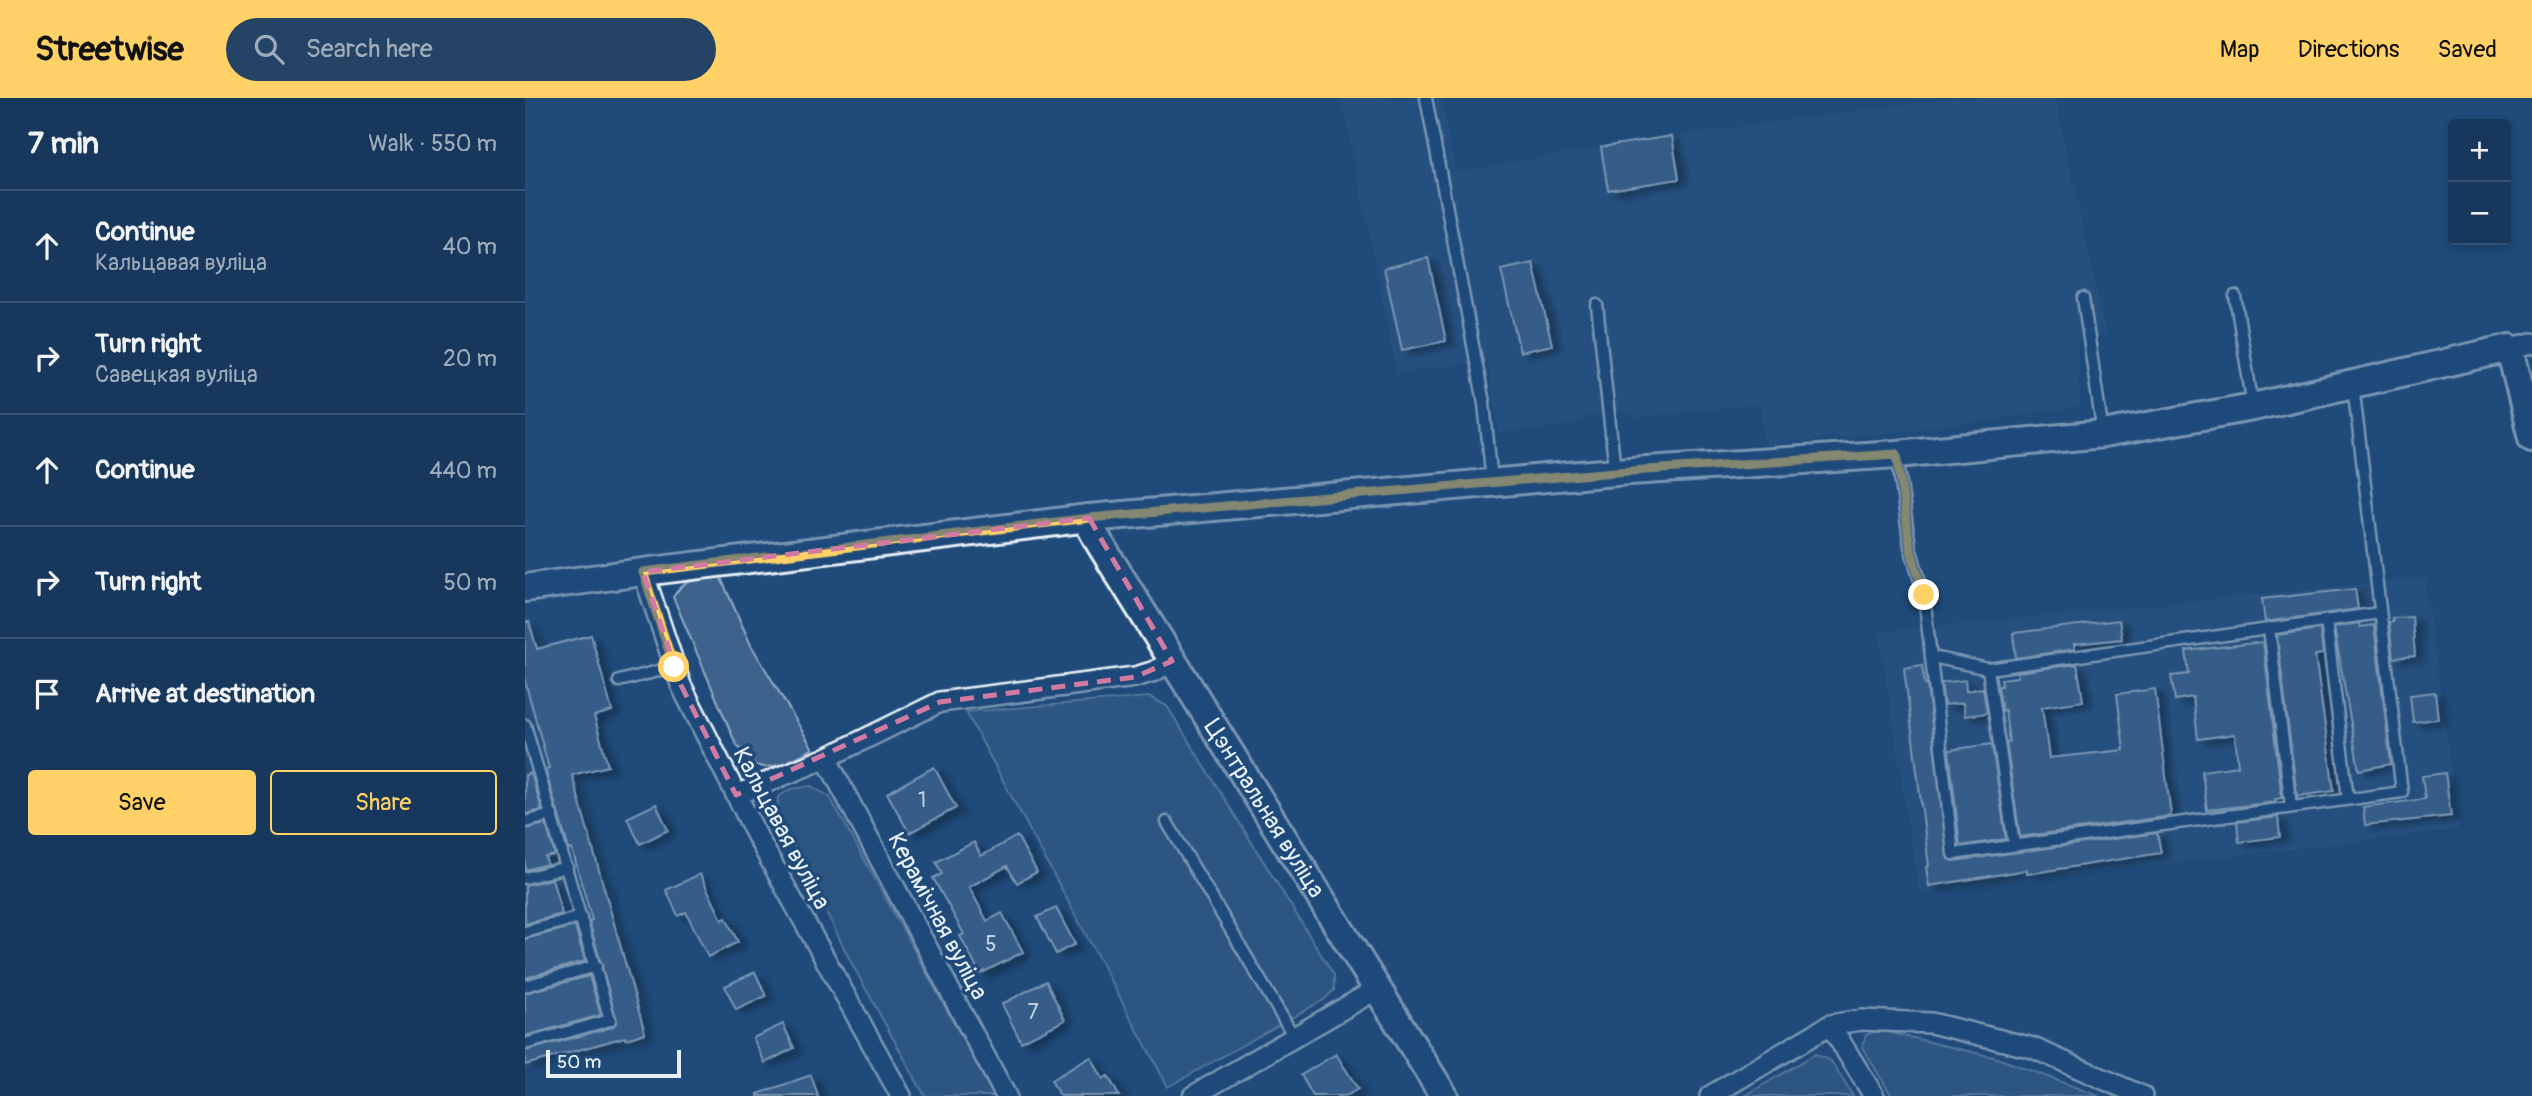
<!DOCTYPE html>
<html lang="en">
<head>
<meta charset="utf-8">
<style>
  body { margin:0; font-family:Pangolin,sans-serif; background:#244365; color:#f1f3f6 }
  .controls { position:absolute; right:21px; top:21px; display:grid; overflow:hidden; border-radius:7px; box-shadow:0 4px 10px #0003 }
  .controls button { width:63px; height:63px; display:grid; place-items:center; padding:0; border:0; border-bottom:2px solid #365272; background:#17385c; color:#f1f3f6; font:35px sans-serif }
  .scale { position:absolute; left:21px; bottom:18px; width:135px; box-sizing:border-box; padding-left:7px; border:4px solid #e8f1f8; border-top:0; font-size:19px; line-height:24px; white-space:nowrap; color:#e8f1f8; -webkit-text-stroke:5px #1f4a7a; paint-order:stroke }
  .stop { position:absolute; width:21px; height:21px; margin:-16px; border:5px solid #ffd166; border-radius:50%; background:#fff }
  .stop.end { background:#ffd166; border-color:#fff; box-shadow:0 2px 7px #0008 }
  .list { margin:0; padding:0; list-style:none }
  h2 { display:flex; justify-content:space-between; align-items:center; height:91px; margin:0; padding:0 28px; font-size:30px }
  h2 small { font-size:23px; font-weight:400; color:#9eacbb }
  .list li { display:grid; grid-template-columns:46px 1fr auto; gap:21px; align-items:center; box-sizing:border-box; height:112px; padding:0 28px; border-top:2px solid #365272 }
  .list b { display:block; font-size:26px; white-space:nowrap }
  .list p { margin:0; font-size:23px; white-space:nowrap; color:#9eacbb }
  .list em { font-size:23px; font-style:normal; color:#9eacbb }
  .actions { display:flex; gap:14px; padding:21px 28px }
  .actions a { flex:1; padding:16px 0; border:2px solid #ffd166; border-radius:7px; text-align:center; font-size:24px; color:#ffd166 }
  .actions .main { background:#ffd166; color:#111 }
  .icon { flex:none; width:38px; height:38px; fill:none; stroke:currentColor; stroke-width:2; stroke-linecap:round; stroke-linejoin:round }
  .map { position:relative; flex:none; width:2007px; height:998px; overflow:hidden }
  header { display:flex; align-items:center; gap:42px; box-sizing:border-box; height:98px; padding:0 35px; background:#ffd166; color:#111 }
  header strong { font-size:33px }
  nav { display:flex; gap:38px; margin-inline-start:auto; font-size:24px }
  .search { width:490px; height:63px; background:#244365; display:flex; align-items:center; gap:18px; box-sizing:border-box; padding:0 24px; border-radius:38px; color:#9eacbb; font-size:26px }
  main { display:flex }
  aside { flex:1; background:#17385c }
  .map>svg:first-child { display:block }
</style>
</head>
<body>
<header>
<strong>Streetwise</strong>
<div class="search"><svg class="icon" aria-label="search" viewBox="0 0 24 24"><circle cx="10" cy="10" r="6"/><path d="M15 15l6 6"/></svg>Search here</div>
<nav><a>Map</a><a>Directions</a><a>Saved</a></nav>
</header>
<main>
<aside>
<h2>7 min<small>Walk · 550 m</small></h2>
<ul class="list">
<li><svg class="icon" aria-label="ahead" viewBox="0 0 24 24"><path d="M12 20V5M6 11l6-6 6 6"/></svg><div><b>Continue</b><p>Кальцавая вуліца</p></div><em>40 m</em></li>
<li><svg class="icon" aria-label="right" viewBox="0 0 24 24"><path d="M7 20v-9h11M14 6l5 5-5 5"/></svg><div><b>Turn right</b><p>Савецкая вуліца</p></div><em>20 m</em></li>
<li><svg class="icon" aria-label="ahead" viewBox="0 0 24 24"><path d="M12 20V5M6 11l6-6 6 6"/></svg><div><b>Continue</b></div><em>440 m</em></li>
<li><svg class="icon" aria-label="right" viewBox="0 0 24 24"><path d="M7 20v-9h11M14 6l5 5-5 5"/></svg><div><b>Turn right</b></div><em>50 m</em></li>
<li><svg class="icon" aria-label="arrive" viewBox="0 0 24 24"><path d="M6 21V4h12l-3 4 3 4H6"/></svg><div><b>Arrive at destination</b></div></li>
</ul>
<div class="actions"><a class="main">Save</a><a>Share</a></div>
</aside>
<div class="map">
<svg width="2007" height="998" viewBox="0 0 2007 998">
  <defs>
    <filter id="shadow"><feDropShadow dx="8" dy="4.5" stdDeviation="3.5" flood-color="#0009"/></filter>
  </defs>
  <rect width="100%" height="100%" fill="#1f4a7a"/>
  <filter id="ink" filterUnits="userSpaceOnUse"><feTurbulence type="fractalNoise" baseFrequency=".0143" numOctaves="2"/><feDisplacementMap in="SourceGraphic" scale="14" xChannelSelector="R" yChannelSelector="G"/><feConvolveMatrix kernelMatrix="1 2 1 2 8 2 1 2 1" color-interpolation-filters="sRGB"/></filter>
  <g filter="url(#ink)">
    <path fill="#2e5683" d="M817,0H917L930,74L1147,38L1428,0H1530L1581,236L1552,241L1555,309L1383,333L1240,347L1235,306L1111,320L1104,314L1059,318L1049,327L974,335L962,263L872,275Z
      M1900,480L1934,731L1394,795L1354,534Z
      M0,517L14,529L127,940L0,973Z"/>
    <path fill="#3c628c" stroke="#92aac2" stroke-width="2" d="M195,478L226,547L288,651C274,657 251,673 234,668C224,666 216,652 210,644L148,499C161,479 173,481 195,478Z
      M625,599L642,608L809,877V892L800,901L643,989L441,614Z
      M286,688L305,699L469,998H400L327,866L252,715L253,699L266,691Z
      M1354,932L1472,960L1574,998H1367L1337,949L1341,937Z
      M1290,956L1306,963L1328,998H1220Z"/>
    <path fill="#517399" stroke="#e8f1f8" stroke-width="2" filter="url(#shadow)" d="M1147,38L1154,81L1083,92L1076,49Z
      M903,160L921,243L877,252L859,170Z
      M1008,165L1027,247L995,254L976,172Z
      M1830,491L1833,511L1740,524L1737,501Z
      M1887,519L1890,558L1868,560L1864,524H1868L1867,520Z
      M1594,522L1597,541L1549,546L1550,551L1491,560L1488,535Z
      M0,524H4L12,551L66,537L87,613L69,618L83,668L47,677L120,935L101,941L100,939L0,967V953L87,929L92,923L64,823L67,822L47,751L44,752L20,671L24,670L0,583Z
      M1834,525L1835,529L1849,527L1866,666L1834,672L1809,529Z
      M1795,531L1798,556L1790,557L1809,693L1772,698L1752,537Z
      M1738,544L1757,700L1750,701L1751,704L1682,712L1677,673L1713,668L1710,636L1673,641L1668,599L1650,602L1646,578L1664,576L1661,553Z
      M1552,566L1558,603L1517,609L1524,660L1599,652L1592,596L1630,591L1646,718L1495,739L1481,644H1484L1480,612L1477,613L1473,588H1477L1476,581L1493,579L1492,574Z
      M1397,567L1400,587H1402L1423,761L1429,763L1632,735L1636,755L1502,776V772L1404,788L1401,769L1404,768L1379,570Z
      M1440,582L1441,593L1458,590L1462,615L1440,618L1438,605L1419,607L1416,585Z
      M1910,594L1913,621L1888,624L1885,597Z
      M1467,646L1481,741L1435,748L1424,652Z
      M409,669L431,710L384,735L362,695Z
      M6,675L17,712L0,716V677Z
      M1920,675L1926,718L1840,727L1838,709L1900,701L1897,678Z
      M131,706L143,732L115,746L102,720Z
      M1753,719L1755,739L1714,744L1712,724Z
      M21,726L30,757L20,759L22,766L0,772V731Z
      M492,738L512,774L492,785L482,768L444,789L462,823L477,815L498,854L455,876L435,838L439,836L408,780L417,776L411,764L449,744L456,758Z
      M175,776L197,822L201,820L213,844L183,859L161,814L153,818L141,792Z
      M27,781L37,816L0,826V787Z
      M531,810L550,846L531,856L512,819Z
      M50,828L60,863L0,880V841Z
      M230,874L241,898L211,912L200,888Z
      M64,878L76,917L0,938V895Z
      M521,883L540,922L496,944L477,906Z
      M258,926L269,950L240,965L228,940Z
      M811,956L833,991L821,998H788L776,977Z
      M566,959L578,981L583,978L594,998H535L526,982Z
      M286,977L293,998H233V996Z"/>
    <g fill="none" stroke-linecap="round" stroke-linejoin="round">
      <defs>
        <path id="lane" d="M901,0L959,305L967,384
          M1710,198L1728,308
          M1558,200L1578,336
          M1072,207L1090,373
          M1372,357L1385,449L1399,497L1428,756L1877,694L1828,287
          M1801,522L1823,701
          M1744,530L1766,709
          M1408,559L1463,571L1489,747
          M1463,571L1855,515
          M94,583L149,569
          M0,627L85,922L0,946
          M0,724L27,717
          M642,724L769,939
          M0,780L42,769
          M0,834L56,819
          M0,888L71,868"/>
        <path id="street" d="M1985,250L2007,245
          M118,474L156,587L233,740L376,998
          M301,660L481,998
          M211,697L301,660L415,604L610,579L630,573L647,563
          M1305,927L1349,998
          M668,998L852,891
          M1185,998L1305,927L1336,922L1406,925L1508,950L1617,998"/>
        <g id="secondary">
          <path id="s1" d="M564,420L566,430L575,446L919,998"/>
          <path d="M0,490L118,474L564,420L1090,374L1372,356L1578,336L1728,309L1985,250L2007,340"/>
        </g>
      </defs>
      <use href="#lane" stroke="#e8f1f8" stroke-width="15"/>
      <use href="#street" stroke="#e8f1f8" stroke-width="24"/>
      <use href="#secondary" stroke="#e8f1f8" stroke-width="32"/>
      <use href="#lane" stroke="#1f4a7a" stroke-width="10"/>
      <use href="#street" stroke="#1f4a7a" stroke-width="19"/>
      <use href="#secondary" stroke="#1f4a7a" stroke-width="26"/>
    </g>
  </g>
  <g fill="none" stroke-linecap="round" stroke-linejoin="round" filter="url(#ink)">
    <path stroke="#ffd166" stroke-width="9" d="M149,569L118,474L564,420L1090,374L1372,356L1385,449L1399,497"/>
  </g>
  <path d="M0 0H2007V998H0ZM564,420L647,563L610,579L415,604L211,697L156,587L118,474Z" fill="#1f4a7a" fill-opacity=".55" fill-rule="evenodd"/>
  <path fill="none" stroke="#d37aa2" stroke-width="5" stroke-dasharray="14 9" stroke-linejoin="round" d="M564,420L647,563L610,579L415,604L211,697L156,587L118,474Z"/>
  <g text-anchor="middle" stroke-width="7" stroke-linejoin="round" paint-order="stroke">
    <g font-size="21" fill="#c2d2e0">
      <text x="397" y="709">1</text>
      <text x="466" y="853">5</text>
      <text x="508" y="921">7</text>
    </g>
    <g font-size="24" fill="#e8f1f8" stroke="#1f4a7a">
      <text dy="8" stroke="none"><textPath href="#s1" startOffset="340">Цэнтральная вуліца</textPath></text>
      <text transform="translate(257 730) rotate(62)" y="8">Кальцавая вуліца</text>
      <text transform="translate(413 818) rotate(62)" y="8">Керамічная вуліца</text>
    </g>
  </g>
</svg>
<div class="controls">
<button>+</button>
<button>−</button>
</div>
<div class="scale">50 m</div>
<div class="stop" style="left:149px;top:569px"></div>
<div class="stop end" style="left:1399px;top:497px"></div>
</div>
</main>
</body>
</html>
